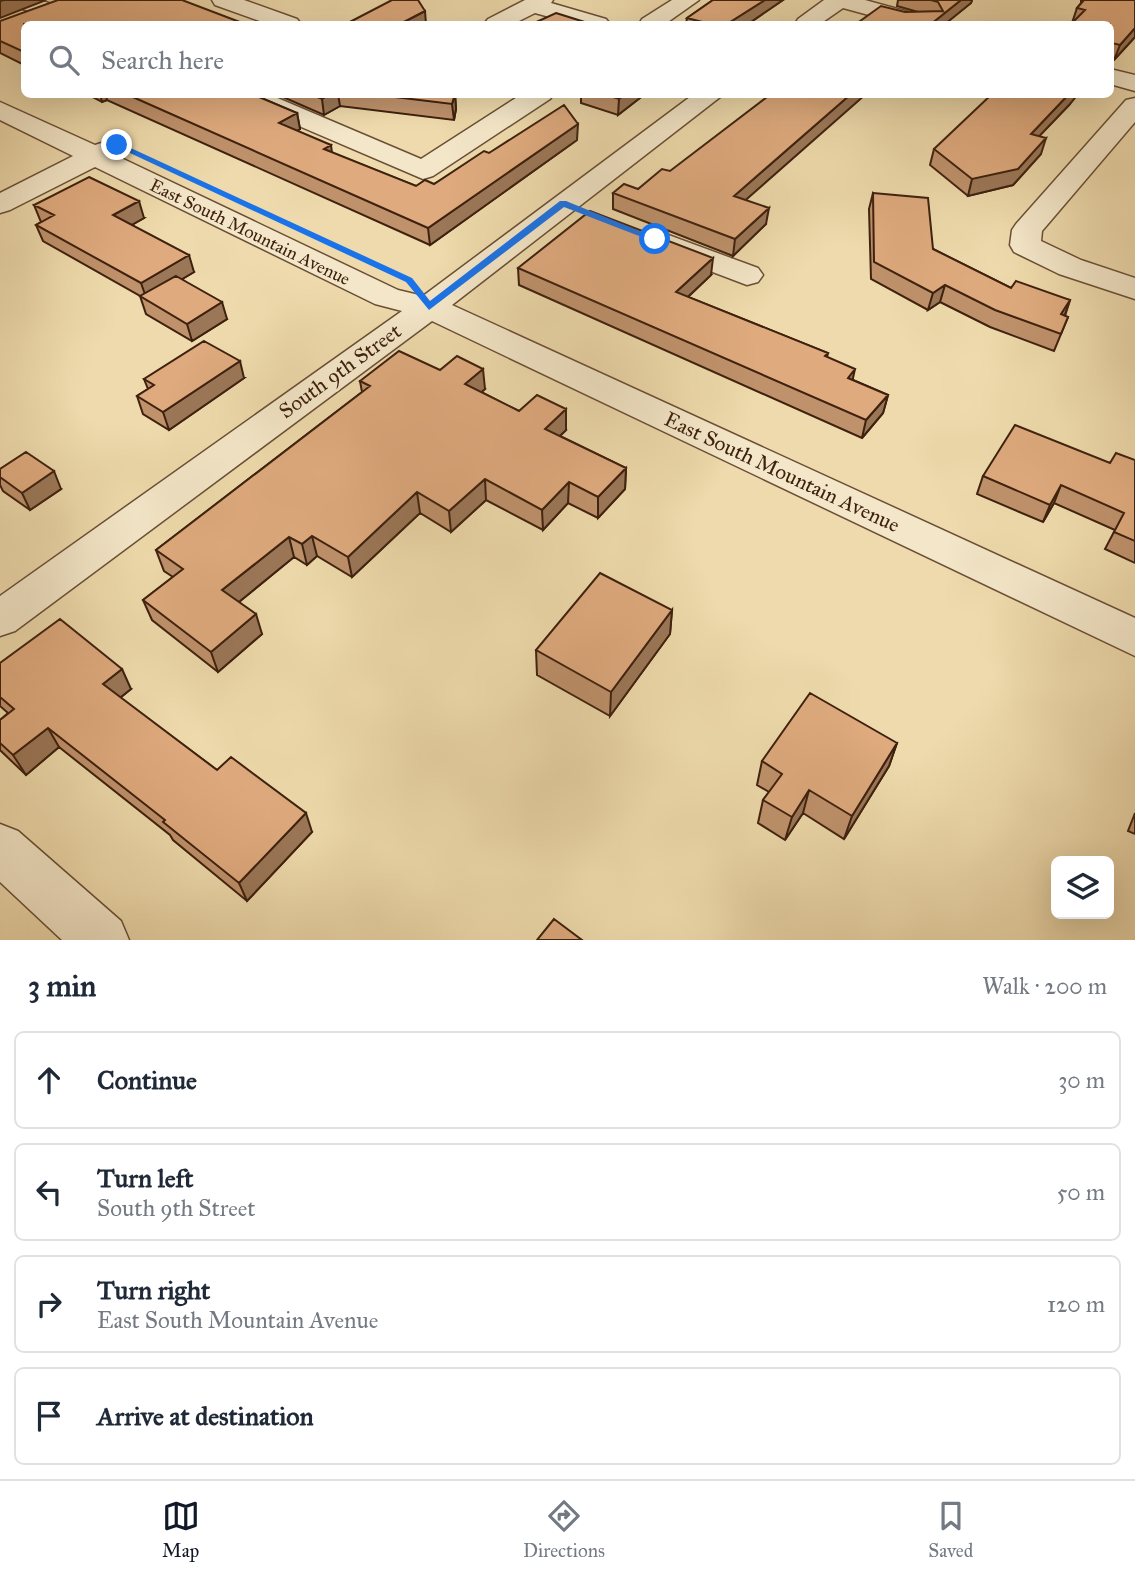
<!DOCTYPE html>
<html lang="en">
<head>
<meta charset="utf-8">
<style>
  body { margin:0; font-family:"IM FELL Great Primer",serif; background:#f6f6f7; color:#1f2937 }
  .controls { position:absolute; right:21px; bottom:21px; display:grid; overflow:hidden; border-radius:10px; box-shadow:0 7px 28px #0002 }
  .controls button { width:63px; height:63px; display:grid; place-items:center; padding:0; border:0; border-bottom:2px solid #e0e1e3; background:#fff; color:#1f2937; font:35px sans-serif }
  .stop { position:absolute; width:21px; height:21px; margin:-16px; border:5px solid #1a73e8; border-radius:50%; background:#fff }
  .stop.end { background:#1a73e8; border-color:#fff; box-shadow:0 2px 7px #0008 }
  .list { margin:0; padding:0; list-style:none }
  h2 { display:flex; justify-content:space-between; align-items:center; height:91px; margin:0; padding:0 28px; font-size:30px }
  h2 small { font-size:23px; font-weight:400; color:#747a83 }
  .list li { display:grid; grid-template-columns:46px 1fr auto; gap:21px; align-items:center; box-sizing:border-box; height:98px; margin:0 14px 14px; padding:0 14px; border:2px solid #e0e1e3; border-radius:10px }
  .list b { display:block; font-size:26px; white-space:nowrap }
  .list p { margin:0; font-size:23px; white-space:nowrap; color:#747a83 }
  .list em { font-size:23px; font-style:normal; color:#747a83 }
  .icon { flex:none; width:38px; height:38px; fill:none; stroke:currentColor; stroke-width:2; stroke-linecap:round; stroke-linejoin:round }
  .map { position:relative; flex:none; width:1135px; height:940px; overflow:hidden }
  .search { position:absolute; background:#fff; box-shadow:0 7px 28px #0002; left:21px; right:21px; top:21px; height:77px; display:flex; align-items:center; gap:18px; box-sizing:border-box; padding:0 24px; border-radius:10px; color:#747a83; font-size:26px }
  .sheet { height:539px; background:#fff }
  nav { display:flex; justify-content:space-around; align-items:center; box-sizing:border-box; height:98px; border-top:2px solid #e0e1e3; background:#fff; font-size:19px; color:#747a83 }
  nav a { display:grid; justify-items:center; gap:4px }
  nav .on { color:#111827 }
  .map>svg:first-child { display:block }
</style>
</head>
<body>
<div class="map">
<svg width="1135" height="940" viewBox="0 0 1135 940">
  <rect width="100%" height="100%" fill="#eedaac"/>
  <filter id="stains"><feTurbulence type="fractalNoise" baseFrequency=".00286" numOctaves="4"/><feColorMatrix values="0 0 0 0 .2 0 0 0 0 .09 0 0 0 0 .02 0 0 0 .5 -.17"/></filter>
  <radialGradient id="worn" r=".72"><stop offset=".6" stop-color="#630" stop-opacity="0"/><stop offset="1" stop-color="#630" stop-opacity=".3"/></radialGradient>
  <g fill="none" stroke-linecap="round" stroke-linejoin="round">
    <defs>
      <path id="minor" d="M10,0H41L88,19L92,24H61L13,5Z
        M212,0H244L297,19L301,24H268L215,5Z
        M525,0H553L551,3L606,19L610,24H575L535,13L513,24H484L488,19Z
        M672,0H699L665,24H639L642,19Z
        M824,0H865L934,19L938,24H902L843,8L820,24H795L798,19Z
        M1110,69L1135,75V91L1110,84Z
        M232,94H268L421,159L522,94H554L550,99L433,176L423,179L236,99Z
        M694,94H724L452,305L1135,618V656L432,321L15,631L0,636V596L402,311L375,304L95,167L10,210L0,213V193L73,156L0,120V102L95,145L111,140L121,142L125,148L117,156L398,290L423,296Z
        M1135,98V122L1042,231L1041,241L1081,260L1135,278V299L1059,274L1014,252L1010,245L1012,230L1016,224L1126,100Z
        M663,233L758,268L763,275L758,282L747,285L652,249L648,242L652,235Z
        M0,824L18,831L121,921L129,940H62L0,882Z"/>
    </defs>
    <use href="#minor" stroke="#6a4f36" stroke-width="3"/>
    <use href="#minor" fill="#f4e7c9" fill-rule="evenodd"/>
  </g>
  <path fill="#bf926c" stroke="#3e210e" stroke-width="2" d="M713,0H783L748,24H686L687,18Z
    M898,0H972L971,3L945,24L905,12H918L897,6Z
    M1081,0H1135V37L1114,60L1110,59V24L1072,23L1077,8L1082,2H1081Z
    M0,21L24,24V65L0,53Z
    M87,94H252L297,113L300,129L297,131L332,153L416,186L434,184L489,153L577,140L430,245L107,100L102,102Z
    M276,94H455L456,109L454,120L340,106L324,115Z
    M581,94H645L618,115L581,103Z
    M1070,104L1039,136L1041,154L1013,185L968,196L930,165L934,149Z
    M670,171L746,200L766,224L733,256L613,209V193L638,189Z
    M873,193L933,249L1011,288L1070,300L1065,316L1068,317L1054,351L990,327L940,302L928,310L871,279L869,209Z
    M34,205L144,218L132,225L194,272L182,279L227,319L192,341L146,314L140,296L43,241L36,225L41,222Z
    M518,268L711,275L688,297L828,353L827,357L853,380L888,395L883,413L862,438L519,285Z
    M440,370L485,389L481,392L519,411L566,430L560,436L626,468L625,489L598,518L568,503L543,530L486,500L451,532L420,513L352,577L317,556L307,565L294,557L239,602L262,634L218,672L152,620L143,600L173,577L164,571L156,550L362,392L360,381Z
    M244,378L169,430L143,414L137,396L148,389L144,379Z
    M1135,460V563L1105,549L1115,530L1054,503L1043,522L977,494L983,476Z
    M0,469L61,489L30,510L3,491L0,485Z
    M672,610L670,634L610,716L537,675L536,650Z
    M0,663L131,689L120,698L217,770L312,832L247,901L173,840L170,835L59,747L26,775L0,750V720L8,713L0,706Z
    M897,743L889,766L844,839L803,813L785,840L758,823L763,800L769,792L757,785L762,761Z
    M1135,813V834L1128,831Z"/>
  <path fill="#9b7758" stroke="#3e210e" stroke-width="2" d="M4,0H46L0,18V1Z
    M765,0H783L748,24H727Z
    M961,0H972L971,3L945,24H931Z
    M425,11L426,24H400Z
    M1135,28V37L1114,60L1120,45Z
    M100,94H106L107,100L102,102Z
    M330,94H338L340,106L324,115L322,99Z
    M455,94L456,109L454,120L452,104Z
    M625,94H645L618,115L619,99Z
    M851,94H866L732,212L734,196Z
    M1069,94H1078L1070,104L1026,150L1031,134Z
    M297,113L300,129L282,139L279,123Z
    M578,124L577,140L430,245L428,228Z
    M1046,138L1041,154L1013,185L968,196L972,179Z
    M331,145L333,161L324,149Z
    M139,201L144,218L119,232L113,215Z
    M769,208L766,224L733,256L735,239Z
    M189,255L194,272L147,300L141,283Z
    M713,258L711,275L675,309L676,292Z
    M945,285L940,302L928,310L933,293Z
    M1070,300L1064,317L1061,314Z
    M222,302L227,319L192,341L187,324Z
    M240,361L244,378L169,430L163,412Z
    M483,369L485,389L467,405L465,384Z
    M855,369L851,387L848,378Z
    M888,395L883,413L862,438L866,420Z
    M566,409V430L545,450V429Z
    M626,468L625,489L598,518V497Z
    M54,471L61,489L30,510L22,493Z
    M485,479L486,500L451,532L449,511Z
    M569,482L568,503L543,530L542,510Z
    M1061,485L1054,503L1043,522L1050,505Z
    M417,492L420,513L352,577L348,557Z
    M312,536L317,556L307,565L302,544Z
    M289,537L294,557L229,610L222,590Z
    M672,610L670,634L610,716L611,692Z
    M256,614L262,634L218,672L211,652Z
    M122,669L131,689L112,704L103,684Z
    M48,728L59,747L26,775L13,755Z
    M897,743L889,766L844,839L852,816Z
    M809,790L803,813L785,840L792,817Z
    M306,813L312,832L247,901L239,883Z"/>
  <path fill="#deaa7e" stroke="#3e210e" stroke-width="2" d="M58,0H182L245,24H24V52L0,41V21Z
    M392,0H418L425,11L400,24H346Z
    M713,0H765L727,24H710L687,18Z
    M931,0H961L931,24H856L881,6L905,12L943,11L938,2Z
    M1084,0H1135V28L1120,45L1112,43L1110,45V24H1071L1085,10L1077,8Z
    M556,13L591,24H532Z
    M126,94H252L297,113L279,123L331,145L324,149L416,186L425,180L434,184L484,151L489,153L564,105L578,124L428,228Z
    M310,94H330L322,99Z
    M370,94H455L452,104Z
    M604,94H625L619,99Z
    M771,94H851L734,196L769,208L735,239L613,193L624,184L638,189L662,169L670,171Z
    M992,94H1069L1031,134L1046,138L1018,169L972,179L934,149Z
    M89,177L139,201L113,215L189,255L141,283L36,225L54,215L34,205Z
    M873,193L928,198L933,249L1011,288L1016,281L1070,300L1061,314L1068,317L1061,334L995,310L945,285L933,293L874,262Z
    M590,211L713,258L676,292L828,353L825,356L855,369L848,378L888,395L866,420L518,268Z
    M176,276L222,302L187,324L140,296Z
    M204,341L240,361L163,412L137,396L154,385L144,379Z
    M399,351L440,370L457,356L483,369L465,384L519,411L537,395L566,409L545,429L626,468L598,497L569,482L542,510L485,479L449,511L417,492L348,557L312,536L302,544L289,537L222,590L256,614L211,652L143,600L183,569L156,550L370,386L360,381Z
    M1015,425L1110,463L1116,453L1135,460V541L1114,532L1124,513L1061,485L1050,505L983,476Z
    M26,452L54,471L22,493L0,477V469Z
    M600,573L672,610L611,692L536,650Z
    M60,619L122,669L103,684L217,770L231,757L306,813L239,883L163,822L165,820L48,728L13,755L0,743V720L14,709L0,697V663Z
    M810,693L897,743L852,816L809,790L792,817L763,800L782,774L762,761Z
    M554,919L582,940H537Z"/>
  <path fill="#1a73e8" d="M115,143H120L412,278L430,301L560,201H566L659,239L652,241L564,207L429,310L406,282L115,146Z"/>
  <g text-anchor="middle" stroke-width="5" stroke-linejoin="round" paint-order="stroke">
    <g font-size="18" fill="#3e210e" stroke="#f4e7c9">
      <text transform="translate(250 232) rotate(26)" y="6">East South Mountain Avenue</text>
    </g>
    <g font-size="21" fill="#3e210e" stroke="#f4e7c9">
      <text transform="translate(340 371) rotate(-36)" y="7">South 9th Street</text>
      <text transform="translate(782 472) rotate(25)" y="7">East South Mountain Avenue</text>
    </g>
  </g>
  <rect width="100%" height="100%" filter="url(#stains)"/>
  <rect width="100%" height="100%" fill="url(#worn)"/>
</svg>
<div class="controls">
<button><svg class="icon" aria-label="layers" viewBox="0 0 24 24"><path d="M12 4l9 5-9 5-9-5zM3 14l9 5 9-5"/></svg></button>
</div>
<div class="stop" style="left:655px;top:239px"></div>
<div class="stop end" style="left:117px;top:145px"></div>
<div class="search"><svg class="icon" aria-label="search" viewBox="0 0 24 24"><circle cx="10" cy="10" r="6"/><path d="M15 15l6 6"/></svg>Search here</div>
</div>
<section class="sheet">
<h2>3 min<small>Walk · 200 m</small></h2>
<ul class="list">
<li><svg class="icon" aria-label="ahead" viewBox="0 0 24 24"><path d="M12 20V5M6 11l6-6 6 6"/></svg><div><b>Continue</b></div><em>30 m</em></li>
<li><svg class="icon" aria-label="left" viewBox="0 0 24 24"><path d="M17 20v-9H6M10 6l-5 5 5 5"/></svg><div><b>Turn left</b><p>South 9th Street</p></div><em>50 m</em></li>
<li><svg class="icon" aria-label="right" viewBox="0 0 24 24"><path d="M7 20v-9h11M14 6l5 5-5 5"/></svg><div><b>Turn right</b><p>East South Mountain Avenue</p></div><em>120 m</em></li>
<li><svg class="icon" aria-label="arrive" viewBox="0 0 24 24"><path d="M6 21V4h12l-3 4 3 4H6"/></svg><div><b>Arrive at destination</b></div></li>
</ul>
</section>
<nav>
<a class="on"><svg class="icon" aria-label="map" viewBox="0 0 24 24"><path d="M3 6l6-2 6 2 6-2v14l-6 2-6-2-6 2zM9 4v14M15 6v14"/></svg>Map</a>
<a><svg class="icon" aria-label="directions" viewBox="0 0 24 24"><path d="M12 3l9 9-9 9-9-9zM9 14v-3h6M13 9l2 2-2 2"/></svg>Directions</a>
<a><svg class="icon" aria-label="saved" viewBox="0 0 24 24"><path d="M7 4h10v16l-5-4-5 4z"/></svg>Saved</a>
</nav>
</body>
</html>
